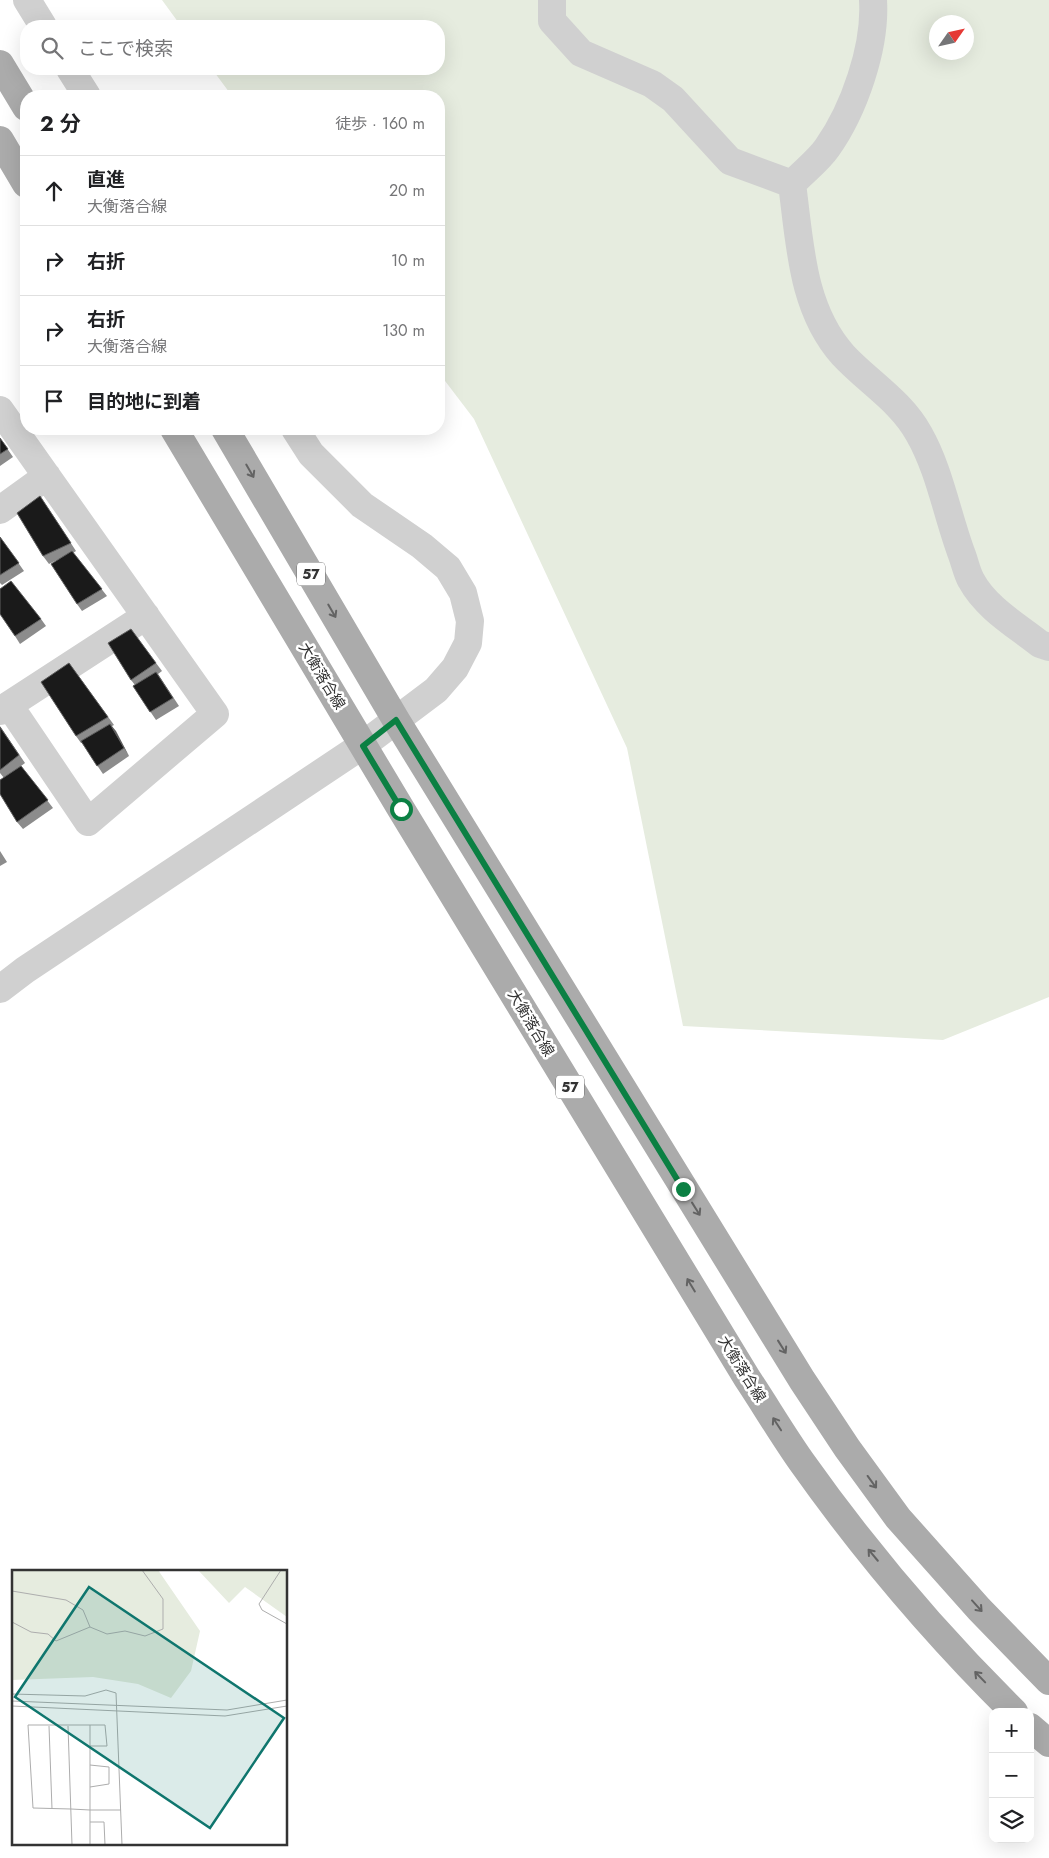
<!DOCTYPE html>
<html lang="ja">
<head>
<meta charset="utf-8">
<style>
  body { margin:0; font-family:Jost,"Noto Sans JP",sans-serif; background:#f2f2f2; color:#202124 }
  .controls { position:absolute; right:15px; bottom:15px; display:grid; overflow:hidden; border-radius:10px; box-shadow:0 5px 20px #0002 }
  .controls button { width:45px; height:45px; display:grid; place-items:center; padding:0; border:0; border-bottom:1px solid #e0e0e0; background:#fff; color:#202124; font:25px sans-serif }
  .compass { position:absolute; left:929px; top:15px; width:45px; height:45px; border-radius:50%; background:#fff; box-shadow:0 5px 20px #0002; rotate:56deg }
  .stop { position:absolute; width:15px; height:15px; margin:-11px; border:4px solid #0b8043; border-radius:50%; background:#fff }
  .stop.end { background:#0b8043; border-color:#fff; box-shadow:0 1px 5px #0008 }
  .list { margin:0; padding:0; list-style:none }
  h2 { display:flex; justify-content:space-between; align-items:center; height:65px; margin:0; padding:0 20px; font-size:21px }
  h2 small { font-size:16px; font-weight:400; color:#757577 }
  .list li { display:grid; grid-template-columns:32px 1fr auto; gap:15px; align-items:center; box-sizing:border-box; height:70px; padding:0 20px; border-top:1px solid #e0e0e0 }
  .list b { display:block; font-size:19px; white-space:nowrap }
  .list p { margin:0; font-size:16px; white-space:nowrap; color:#757577 }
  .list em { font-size:16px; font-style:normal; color:#757577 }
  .icon { flex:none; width:28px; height:28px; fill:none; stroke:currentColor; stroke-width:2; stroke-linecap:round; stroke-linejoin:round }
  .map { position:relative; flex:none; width:1049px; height:1858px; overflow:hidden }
  .search { position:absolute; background:#fff; box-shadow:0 5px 20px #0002; left:20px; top:20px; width:425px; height:55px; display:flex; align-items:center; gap:12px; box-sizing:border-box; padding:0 18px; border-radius:20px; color:#757577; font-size:19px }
  .panel { position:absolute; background:#fff; box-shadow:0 5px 20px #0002; left:20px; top:90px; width:425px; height:345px; border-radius:20px }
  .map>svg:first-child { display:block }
</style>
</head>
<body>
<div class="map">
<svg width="1049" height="1858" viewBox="0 0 1049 1858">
  <rect width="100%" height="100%" fill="#fff"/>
  <path fill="#e6ecdf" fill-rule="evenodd" d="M162,0H1049V997L943,1040L683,1026L627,748L474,419L439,373V96H232L212,69H439V26H181ZM936,22H966V52H936Z"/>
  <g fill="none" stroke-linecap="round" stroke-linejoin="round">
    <path stroke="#d0d0d0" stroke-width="28" d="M27,0L43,26
      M552,0V21L581,53L652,84L673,99L730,161L792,184
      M70,69L87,96
      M792,184C800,242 801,308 843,355C868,382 901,401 919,434C940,471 947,515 962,555C965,563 967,573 971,580C986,608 1016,625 1040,644L1049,647
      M792,184C803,172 818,161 827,148C854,110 876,47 873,0
      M0,410L215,714L88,822L9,705L0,711
      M0,510L47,476
      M9,705L146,616
      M0,989L25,970L363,745L436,690L455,668L468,643L470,621L463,593L448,568L422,546L362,505L311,454L295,429"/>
    <path stroke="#ababab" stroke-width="28" d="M0,64L26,107
      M0,140L26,184
      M174,429L401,809L747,1378C765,1405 782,1434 801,1461C864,1550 936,1635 1014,1712
      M225,429L396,720L802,1380L847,1448L898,1518L979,1609L1049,1681
      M1030,1727L1049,1743"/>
  </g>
  <path fill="#8c8c8c" d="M0,438L13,457L0,466Z
    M40,496L76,551L73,553L107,596L82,611L77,604L59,559L49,564L43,556Z
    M0,537L24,571L2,585L0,583Z
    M41,619L46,626L20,644L15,636Z
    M69,663L114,725L112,726L129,756L103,774L82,743H81L76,736Z
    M156,663L162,671L158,674L179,706L156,720L133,686L135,685L131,680Z
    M0,726L25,763L21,766L53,808L23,829L17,822L4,778L0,773Z
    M0,851L7,862L0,866Z"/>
  <path fill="#5f5f5f" d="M110,724L116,731L129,756L124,748Z"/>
  <path fill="#1a1a1a" stroke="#5f5f5f" d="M0,438L8,449L0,454Z
    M40,496L71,543L43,556L17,513Z
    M0,537L19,563L0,575Z
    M72,551L102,589L77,604L51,564Z
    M11,581L41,619L15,636L0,614V589Z
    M131,629L156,663L131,680L108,643Z
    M69,663L108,717L76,736L41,682Z
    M156,672L173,698L150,712L133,686Z
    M110,724L124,748L97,766L81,741Z
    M0,727L19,755L0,770Z
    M21,766L48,800L17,822L0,794V780Z"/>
  <defs><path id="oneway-shaft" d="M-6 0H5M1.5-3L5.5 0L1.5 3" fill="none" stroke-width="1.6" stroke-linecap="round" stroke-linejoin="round" transform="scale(1.25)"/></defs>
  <g stroke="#636363">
    <use href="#oneway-shaft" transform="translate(250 471) rotate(60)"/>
    <use href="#oneway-shaft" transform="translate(332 611) rotate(60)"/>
    <use href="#oneway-shaft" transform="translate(696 1209) rotate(58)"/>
    <use href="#oneway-shaft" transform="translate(691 1285) rotate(-121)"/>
    <use href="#oneway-shaft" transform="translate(782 1347) rotate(58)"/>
    <use href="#oneway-shaft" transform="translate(777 1424) rotate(-123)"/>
    <use href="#oneway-shaft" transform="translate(872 1482) rotate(54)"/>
    <use href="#oneway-shaft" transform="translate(873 1555) rotate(-130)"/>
    <use href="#oneway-shaft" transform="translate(977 1606) rotate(48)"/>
    <use href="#oneway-shaft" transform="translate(980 1677) rotate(-134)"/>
  </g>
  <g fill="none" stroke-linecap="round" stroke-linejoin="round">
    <path stroke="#0b8043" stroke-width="6" d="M401,809L363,746L396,720L683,1189"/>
  </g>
  <g text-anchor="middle" stroke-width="5" stroke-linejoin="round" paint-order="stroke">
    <g fill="#fff" stroke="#707070" stroke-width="1">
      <rect x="297" y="562.5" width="28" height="23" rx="4"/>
      <rect x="556" y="1075.5" width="28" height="23" rx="4"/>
    </g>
    <g font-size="14" font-weight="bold" fill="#333">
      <text x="311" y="579">57</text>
      <text x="570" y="1092">57</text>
    </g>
    <g font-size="15" fill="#333" stroke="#fff">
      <text transform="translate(322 676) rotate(59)" y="5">大衡落合線</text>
      <text transform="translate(531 1023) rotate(59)" y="5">大衡落合線</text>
      <text transform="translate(742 1369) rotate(58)" y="5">大衡落合線</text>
    </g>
  </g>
  <g transform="translate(12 1570)">
    <rect width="275" height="275" fill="#fff"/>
    <path d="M0,0H146L188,61L179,101L159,128L126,114L81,107L0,110ZM186,0H275V47L233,17L217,33Z" fill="#e6ecdf"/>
    <path fill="none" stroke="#adadad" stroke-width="1" d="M269,0L247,34L250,40L275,54M0,21L54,30L71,40L78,57M0,52L19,62L36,64L44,71L78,57M78,57L95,64L113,61L133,66L151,59V29L130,0M0,124L73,126L94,120L104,123L110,275M0,131L215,140L275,130M0,136L213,146L275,136M37,156L40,239M56,156L60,275M78,176V155M78,195L97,197V214L78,217M78,252H92L93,275M78,275V176H95L93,155H16L21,238L59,239L78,240H109"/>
    <path fill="#0f766e" fill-opacity="0.15" stroke="#0f766e" stroke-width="2.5" d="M77,17L272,148L198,258L3,127Z"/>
    <rect width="275" height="275" fill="none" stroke="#333" stroke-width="2.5"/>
  </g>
</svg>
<div class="controls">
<button>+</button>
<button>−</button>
<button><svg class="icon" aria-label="layers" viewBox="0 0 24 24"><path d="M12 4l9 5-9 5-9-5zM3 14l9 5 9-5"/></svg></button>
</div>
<svg class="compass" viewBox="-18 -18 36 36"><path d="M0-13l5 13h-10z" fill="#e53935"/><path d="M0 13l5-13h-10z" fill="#757577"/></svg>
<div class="stop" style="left:401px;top:809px"></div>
<div class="stop end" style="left:683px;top:1189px"></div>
<div class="search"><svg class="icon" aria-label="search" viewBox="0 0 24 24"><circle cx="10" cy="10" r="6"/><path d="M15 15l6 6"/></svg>ここで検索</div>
<section class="panel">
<h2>2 分<small>徒歩 · 160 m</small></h2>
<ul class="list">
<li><svg class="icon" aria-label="ahead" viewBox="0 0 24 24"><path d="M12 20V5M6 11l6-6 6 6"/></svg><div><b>直進</b><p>大衡落合線</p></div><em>20 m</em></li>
<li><svg class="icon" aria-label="right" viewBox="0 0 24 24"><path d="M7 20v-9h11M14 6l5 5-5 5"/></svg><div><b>右折</b></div><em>10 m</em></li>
<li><svg class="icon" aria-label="right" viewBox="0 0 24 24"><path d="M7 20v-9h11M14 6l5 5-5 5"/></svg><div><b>右折</b><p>大衡落合線</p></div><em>130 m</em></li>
<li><svg class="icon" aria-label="arrive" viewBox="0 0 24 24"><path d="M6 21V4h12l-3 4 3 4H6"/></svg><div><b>目的地に到着</b></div></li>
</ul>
</section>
</div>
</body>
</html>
